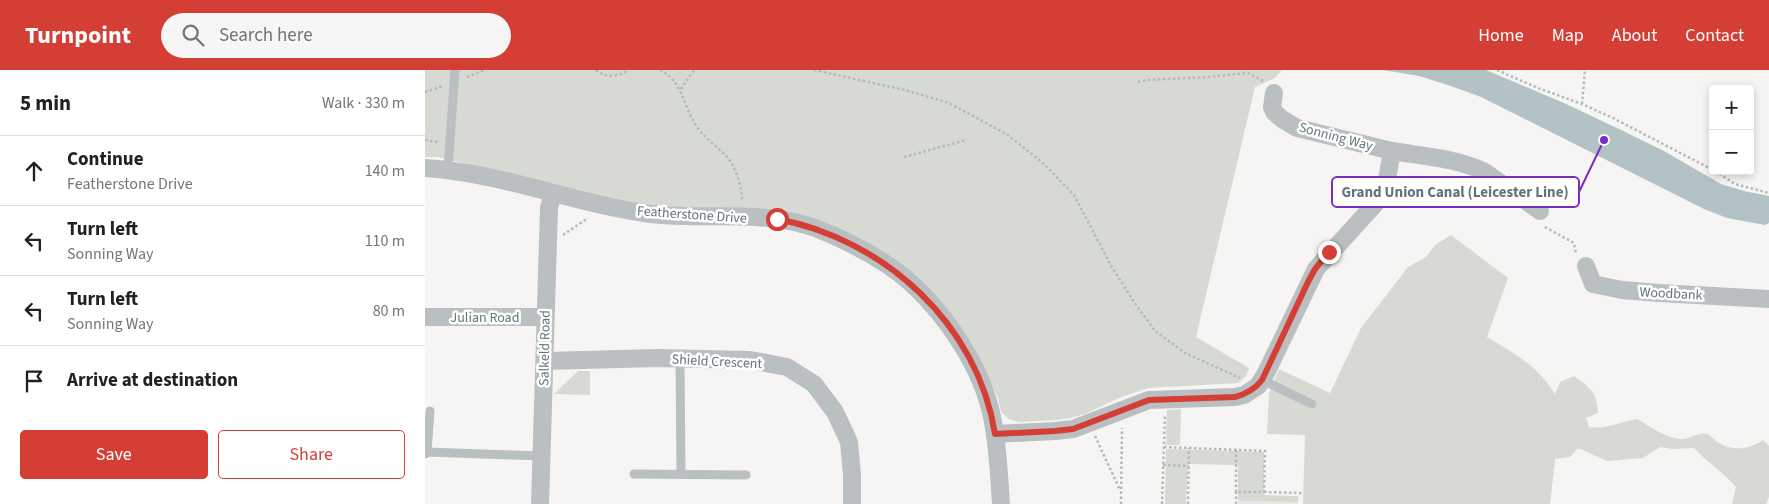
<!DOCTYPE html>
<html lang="en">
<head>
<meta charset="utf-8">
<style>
  body { margin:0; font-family:"Source Sans 3",sans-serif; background:#f6f6f6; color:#202124 }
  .controls { position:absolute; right:15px; top:15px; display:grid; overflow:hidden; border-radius:5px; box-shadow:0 2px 8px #0003 }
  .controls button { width:45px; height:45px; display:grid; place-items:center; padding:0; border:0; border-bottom:1px solid #e0e0e0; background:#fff; color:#202124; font:25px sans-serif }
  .stop { position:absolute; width:15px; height:15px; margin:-11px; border:4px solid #d43e35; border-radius:50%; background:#fff }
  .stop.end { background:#d43e35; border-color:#fff; box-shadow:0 1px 5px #0008 }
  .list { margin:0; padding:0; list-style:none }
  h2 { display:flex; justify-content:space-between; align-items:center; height:65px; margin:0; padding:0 20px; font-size:21px }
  h2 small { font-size:16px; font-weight:400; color:#757577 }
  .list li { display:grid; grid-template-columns:32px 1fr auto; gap:15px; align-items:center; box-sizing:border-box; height:70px; padding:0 20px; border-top:1px solid #e0e0e0 }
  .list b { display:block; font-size:19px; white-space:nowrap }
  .list p { margin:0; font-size:16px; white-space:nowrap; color:#757577 }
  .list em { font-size:16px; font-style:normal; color:#757577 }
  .actions { display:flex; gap:10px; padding:15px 20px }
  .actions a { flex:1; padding:11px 0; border:1px solid #d43e35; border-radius:5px; text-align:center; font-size:18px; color:#d43e35 }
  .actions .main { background:#d43e35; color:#fff }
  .icon { flex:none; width:28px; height:28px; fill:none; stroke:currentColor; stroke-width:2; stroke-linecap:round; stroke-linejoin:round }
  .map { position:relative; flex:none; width:1344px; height:434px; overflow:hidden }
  header { display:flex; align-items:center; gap:30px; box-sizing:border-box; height:70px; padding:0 25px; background:#d43e35; color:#fff }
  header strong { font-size:24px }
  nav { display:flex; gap:28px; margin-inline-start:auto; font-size:18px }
  .search { width:350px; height:45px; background:#f6f6f6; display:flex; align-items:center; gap:12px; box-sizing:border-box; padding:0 18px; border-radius:28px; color:#757577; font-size:19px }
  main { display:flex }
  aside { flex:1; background:#fff }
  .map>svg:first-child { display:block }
</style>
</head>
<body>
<header>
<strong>Turnpoint</strong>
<div class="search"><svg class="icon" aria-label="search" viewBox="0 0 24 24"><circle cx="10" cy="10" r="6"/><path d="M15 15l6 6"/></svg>Search here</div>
<nav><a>Home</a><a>Map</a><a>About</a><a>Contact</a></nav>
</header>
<main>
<aside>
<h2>5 min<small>Walk · 330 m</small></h2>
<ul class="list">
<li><svg class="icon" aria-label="ahead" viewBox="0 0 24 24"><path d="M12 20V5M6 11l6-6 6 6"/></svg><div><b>Continue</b><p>Featherstone Drive</p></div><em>140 m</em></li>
<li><svg class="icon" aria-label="left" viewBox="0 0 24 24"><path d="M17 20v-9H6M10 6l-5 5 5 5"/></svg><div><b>Turn left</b><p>Sonning Way</p></div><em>110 m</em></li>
<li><svg class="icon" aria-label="left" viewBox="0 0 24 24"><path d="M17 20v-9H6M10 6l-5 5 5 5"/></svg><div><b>Turn left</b><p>Sonning Way</p></div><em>80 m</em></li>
<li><svg class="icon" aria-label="arrive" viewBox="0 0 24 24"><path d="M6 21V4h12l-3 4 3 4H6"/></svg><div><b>Arrive at destination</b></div></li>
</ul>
<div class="actions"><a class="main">Save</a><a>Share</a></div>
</aside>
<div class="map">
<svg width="1344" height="434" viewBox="0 0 1344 434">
  <rect width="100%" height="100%" fill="#f6f5f3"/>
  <path fill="#e6e7e6" d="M813,431L873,432V434H813Z"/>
  <path fill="#d6dad2" d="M0,0H857L850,8L830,17L771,267L824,298L821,306L813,313L723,318L694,328L660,344L645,348L632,350L593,352L584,349L576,342L573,328L546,271L488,205L415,160L230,137L176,127L13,87H0Z
    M1026,165L1083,208L1062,267C1090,284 1112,295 1130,324L1135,312L1149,306C1165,318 1172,321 1173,343L1161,348L1164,357C1182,360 1196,351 1213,349C1224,357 1245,370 1259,369C1267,368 1273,362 1282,364C1286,365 1290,371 1294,373C1310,382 1324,379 1338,370L1344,376V427L1341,434H1307L1311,417C1298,402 1282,392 1269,378L1248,379L1235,377L1218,388L1182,391L1153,378L1145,387L1130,389L1125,434H878L880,365L842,364L844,323L854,299L905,323L936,258L973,210L983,197L1001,187L1010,175Z
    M153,301H165V325L129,324Z
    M756,339L755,375H741L742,340Z
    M741,379L839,382V425L873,426V432L813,431V395L763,394L761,434H740Z"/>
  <path fill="#b3c2c4" d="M958,0H1061L1139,33L1194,59L1239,81L1296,114L1319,121L1344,126V153L1340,155L1302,148L1279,139L1056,27L1023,15L994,6Z"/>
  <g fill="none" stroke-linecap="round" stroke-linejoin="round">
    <path stroke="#b5b9bb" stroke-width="2.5" stroke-dasharray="2.5 2.5" stroke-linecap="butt" d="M171,0C181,9 194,6 204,0
      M235,0C258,11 258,37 272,57C283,73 303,82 310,100C314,109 317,121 317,131
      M389,0L480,20L524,33L583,65L618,93L649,125L685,194L709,232L730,261L760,283L815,308
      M1072,0L1113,18L1157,34L1188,48L1288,100
      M42,7L59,0
      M713,12L722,10L783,7L823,3L840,12
      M256,19L269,0
      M0,22L18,16
      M1157,34L1160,0
      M0,70L13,72
      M479,87L541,70
      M1290,101L1310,114L1344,123
      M1120,157L1149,173L1151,184
      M138,165L163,148
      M670,366L695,420
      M739,377L840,381L839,422H811V380
      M738,395L764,396
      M839,422L877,423
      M696,434L697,358
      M737,434L740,345
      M763,434L764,378
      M811,434V422"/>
    <path stroke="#bac0c2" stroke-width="9" d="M23,99L30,0
      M255,289L256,404
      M837,310L887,334
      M2,382L116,386
      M0,384L2,382L5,341
      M209,404L321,405"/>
    <path stroke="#bac0c2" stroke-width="18" d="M849,23L847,37L849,42L857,49L872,58L967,81
      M0,98C77,103 150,134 226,144C276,150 328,141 377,154C390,157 403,163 416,169C441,181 465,194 486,213C523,247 557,298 567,347C573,376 574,405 576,434
      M1161,196L1168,214L1197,220L1234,223L1344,229
      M0,247H120
      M120,291L232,288L325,290L362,297L389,314L410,342L424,372L427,405V434
      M570,364L630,361L648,359L724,330L810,327L819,325L833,316L841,303L891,199L950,134L960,121L967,81C997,86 1032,88 1060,102L1115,141
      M115,434L124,138L128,123"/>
  </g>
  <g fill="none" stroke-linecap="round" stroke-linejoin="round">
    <path stroke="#d43e35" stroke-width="6" d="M352,149C459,169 553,254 570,364L630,361L648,359L724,330L810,327C821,324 830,319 837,310L883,212L890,199L904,182"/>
  </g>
  <g text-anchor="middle" stroke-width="5" stroke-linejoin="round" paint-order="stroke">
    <g font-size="14" fill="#63757b" stroke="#fff">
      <text transform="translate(911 66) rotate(15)" y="5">Sonning Way</text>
      <text transform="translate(267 144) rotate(4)" y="5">Featherstone Drive</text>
      <text transform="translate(1246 223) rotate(3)" y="5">Woodbank</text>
      <text x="60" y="252">Julian Road</text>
      <text transform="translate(119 278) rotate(-89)" y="5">Salkeld Road</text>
      <text transform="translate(292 291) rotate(3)" y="5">Shield Crescent</text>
    </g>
  </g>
  <path fill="none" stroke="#7b2cbf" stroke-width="2" d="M1179 70L1154 122"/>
  <circle fill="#7b2cbf" stroke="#fff" stroke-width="2" cx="1179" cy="70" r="5"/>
  <rect fill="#fff" stroke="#7b2cbf" stroke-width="2" x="907" y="107" width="247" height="30" rx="5"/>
  <g font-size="15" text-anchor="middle" font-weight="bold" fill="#63757b">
    <text x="1030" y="127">Grand Union Canal (Leicester Line)</text>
  </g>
</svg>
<div class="controls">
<button>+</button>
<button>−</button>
</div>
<div class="stop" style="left:352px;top:149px"></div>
<div class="stop end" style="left:904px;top:182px"></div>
</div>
</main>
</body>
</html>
